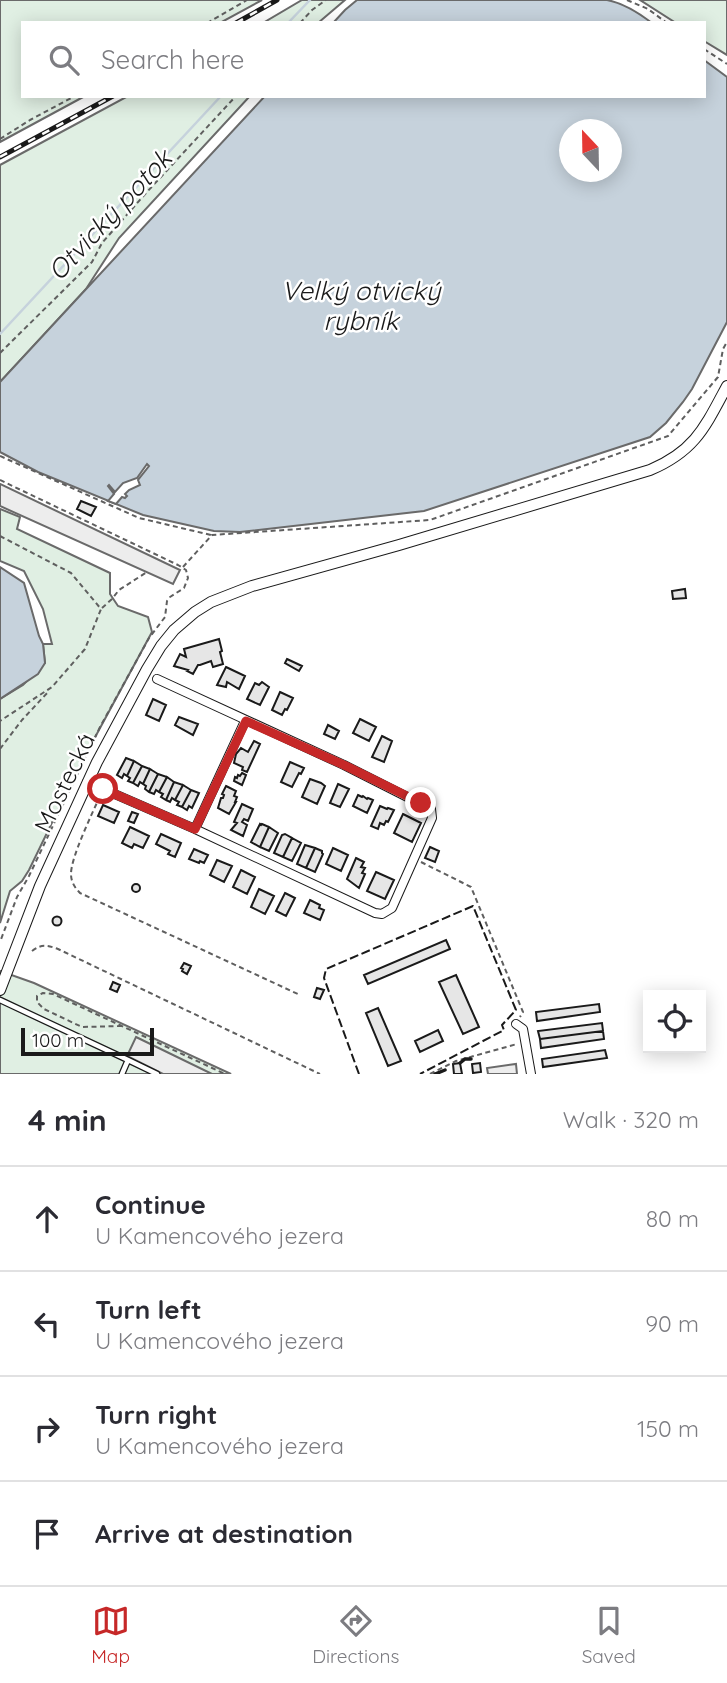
<!DOCTYPE html>
<html lang="en">
<head>
<meta charset="utf-8">
<style>
  body { margin:0; font-family:Quicksand,sans-serif; background:#f2f2f3; color:#2b2b33 }
  .controls { position:absolute; right:21px; bottom:21px; display:grid; overflow:hidden; border-radius:0px; box-shadow:0 4px 18px #0003 }
  .controls button { width:63px; height:63px; display:grid; place-items:center; padding:0; border:0; border-bottom:2px solid #e1e1e2; background:#fff; color:#2b2b33; font:35px sans-serif }
  .compass { position:absolute; left:559px; top:119px; width:63px; height:63px; border-radius:50%; background:#fff; box-shadow:0 4px 18px #0003; rotate:338deg }
  .scale { position:absolute; left:21px; bottom:18px; width:133px; box-sizing:border-box; padding-left:7px; border:4px solid #1a1a1a; border-top:0; font-size:19px; line-height:24px; white-space:nowrap; color:#1a1a1a; -webkit-text-stroke:5px #fff; paint-order:stroke }
  .stop { position:absolute; width:21px; height:21px; margin:-16px; border:5px solid #c62828; border-radius:50%; background:#fff }
  .stop.end { background:#c62828; border-color:#fff; box-shadow:0 2px 7px #0008 }
  .list { margin:0; padding:0; list-style:none }
  h2 { display:flex; justify-content:space-between; align-items:center; height:91px; margin:0; padding:0 28px; font-size:30px }
  h2 small { font-size:23px; font-weight:400; color:#7c7c81 }
  .list li { display:grid; grid-template-columns:46px 1fr auto; gap:21px; align-items:center; box-sizing:border-box; height:105px; padding:0 28px; border-top:2px solid #e1e1e2 }
  .list b { display:block; font-size:26px; white-space:nowrap }
  .list p { margin:0; font-size:23px; white-space:nowrap; color:#7c7c81 }
  .list em { font-size:23px; font-style:normal; color:#7c7c81 }
  .icon { flex:none; width:38px; height:38px; fill:none; stroke:currentColor; stroke-width:2; stroke-linecap:round; stroke-linejoin:round }
  .map { position:relative; flex:none; width:727px; height:1074px; overflow:hidden }
  .search { position:absolute; background:#fff; box-shadow:0 4px 18px #0003; left:21px; right:21px; top:21px; height:77px; display:flex; align-items:center; gap:18px; box-sizing:border-box; padding:0 24px; border-radius:0px; color:#7c7c81; font-size:26px }
  .sheet { height:511px; background:#fff }
  nav { display:flex; justify-content:space-around; align-items:center; box-sizing:border-box; height:98px; border-top:2px solid #e1e1e2; background:#fff; font-size:19px; color:#7c7c81 }
  nav a { display:grid; justify-items:center; gap:4px }
  nav .on { color:#c62828 }
  .map>svg:first-child { display:block }
</style>
</head>
<body>
<div class="map">
<svg width="727" height="1074" viewBox="0 0 727 1074">
  <rect width="100%" height="100%" fill="#fff"/>
  <path fill="#e0efe3" stroke="#6a6a6a" stroke-width="2" d="M0,0H262L220,23H23V96H85L0,142Z
    M302,0H345L318,23H263Z
    M640,0H727V55L704,41V23H676Z
    M128,96H250L119,238L86,289L0,382V165Z
    M0,509L20,517L17,529L110,573V594L118,606L148,617L152,632L80,765L29,870L22,881L10,891L0,923V699L23,685L45,663L43,644H52L43,609L24,571L0,561Z
    M0,971L34,983L231,1074H0Z"/>
  <path fill="#ededed" stroke="#6a6a6a" stroke-width="2" d="M0,484L180,570L173,584L0,506Z
    M136,1037L212,1074H163L127,1056Z
    M516,1064L517,1074H488L487,1068Z"/>
  <path fill="#c6d2dc" stroke="#6a6a6a" stroke-width="2" fill-rule="evenodd" d="M357,0H607C623,3 639,13 652,23H333L345,10Z
    M704,60L727,77V322L692,389L683,402L666,423L650,437L424,511L240,532L214,531L143,515L38,472L0,452V382L265,96H704ZM570,130H612V172H570Z
    M0,567L24,583L39,636L43,644L45,663L38,674L0,699Z"/>
  <path fill="#fff" stroke="#6a6a6a" stroke-width="2" d="M147,464L149,466L138,480L140,485L129,490L125,494L127,496L125,498L122,497L116,504L108,501L114,494L108,486L109,485L115,492L123,483L137,478Z"/>
  <g fill="none" stroke-linecap="round" stroke-linejoin="round">
    <path stroke="#c6d2dc" stroke-width="2.5" d="M288,23L310,0
      M0,334L221,96"/>
  </g>
  <path fill="#e6e6e6" stroke="#1a1a1a" stroke-width="2" d="M81,501L96,507L91,516L77,509Z
    M685,589L686,598L673,599L672,591Z
    M219,639L222,651L220,652L223,664L213,667L211,661L200,665H198L193,674L187,671L188,670L174,666L180,654L186,657L184,649Z
    M287,659L302,666L299,671L285,663Z
    M226,667L245,676L239,689L227,682L226,687L217,685Z
    M262,682L269,687L260,705L247,699L255,683L259,685Z
    M280,692L293,698L287,710L285,709L282,715L272,710Z
    M153,699L166,705L159,721L146,715Z
    M179,717L198,724L193,735L175,725Z
    M360,719L376,727L369,741L353,733Z
    M328,725L339,731L335,739L324,734Z
    M382,736L392,741L384,762L372,757Z
    M254,741L260,744L247,772L242,770L243,767L234,763L236,754L241,748L248,752Z
    M126,758L134,761L127,776L124,774L122,778L117,775Z
    M134,761L142,766L133,783L128,781L130,778L127,776Z
    M290,762L304,768L301,774L299,773L292,787L281,782Z
    M142,766L150,769L143,784L140,782L138,786L133,783Z
    M150,769L158,774L149,792L145,789L146,786L143,784Z
    M242,773L246,775L242,785L234,781L235,777L237,778L238,775L240,776Z
    M158,774L167,777L159,792L156,790L154,794L149,792Z
    M167,777L174,782L166,800L161,797L163,794L159,792Z
    M310,779L321,783L325,786L317,804L302,797Z
    M174,782L183,785L175,800L172,798L170,802L166,800Z
    M338,784L349,789L340,807L330,803Z
    M183,785L191,790L182,807L177,805L179,802L175,800Z
    M226,786L236,791L234,796L237,797L235,802H236L229,814L218,808L221,798H223L224,795L222,794Z
    M191,790L199,793L192,808L189,806L187,810L182,807Z
    M358,795L362,797L363,796L367,799L368,798L373,800L367,813L353,806Z
    M242,804L253,809L248,821L244,819L242,822L247,825L243,836L231,830L237,823L234,822Z
    M103,805L119,812L114,823L98,816Z
    M380,806L387,809L388,808L394,810L388,822L386,821L384,825L380,823L378,829L371,826Z
    M132,812L138,814L134,823L128,821Z
    M403,814L421,823L412,842L394,833Z
    M260,824L261,825L262,824L269,827L260,847L251,842Z
    M130,827L149,836L143,848L134,844L132,848L122,843Z
    M269,827L278,833L269,851L260,847Z
    M161,834L181,843L175,857L168,854L170,851L156,844Z
    M285,834L292,838L283,857L274,853L282,835Z
    M292,838L301,843L292,861L283,857Z
    M305,845L315,848L306,868L297,864Z
    M430,847L439,851L435,862L425,858Z
    M315,848L322,851V853L323,854L315,872L306,868Z
    M333,848L348,855L341,871L326,864Z
    M194,849L208,855L204,863L200,861L199,863L189,859Z
    M356,858L364,862L361,867L365,868L362,873L365,874L359,888L347,879Z
    M217,860L232,866L224,882L210,875Z
    M241,870L255,877L247,894L233,887Z
    M376,872L394,880L385,899L367,891Z
    M132 888a4 4 0 1 1 8 0a4 4 0 1 1-8 0Z
    M259,889L274,896L265,914L251,907Z
    M285,893L295,898L286,916L276,911Z
    M310,900L320,905L319,908L324,910L320,920L304,913Z
    M52.5 921a4.5 4.5 0 1 1 9 0a4.5 4.5 0 1 1-9 0Z
    M446,940L450,949L368,984L364,975Z
    M184,963L191,966L187,974L182,971L183,969L181,968Z
    M456,975L479,1027L463,1034L439,982Z
    M113,982L120,985L117,992L110,989Z
    M317,988L324,990L320,999L314,997Z
    M599,1004L600,1012L537,1021L536,1012Z
    M378,1008L401,1061L388,1066L366,1013Z
    M602,1023L603,1031L540,1039L538,1031Z
    M438,1030L443,1041L420,1052L415,1041Z
    M603,1031L604,1039L541,1048L540,1039Z
    M605,1050L607,1058L543,1067L542,1059Z
    M460,1063L462,1074H454L453,1064Z
    M480,1063L481,1072L473,1073L472,1064Z"/>
  <g fill="none" stroke-linecap="round" stroke-linejoin="round">
    <defs>
      <path id="service" d="M0,1000L128,1060
        M122,1074L128,1060L157,1074"/>
      <path id="minor" d="M87,782L195,829L375,913L382,914L392,908L432,818L431,809L344,765L157,679
        M195,829L245,721
        M516,1024L523,1029L531,1074"/>
      <path id="tertiary" d="M0,990L40,886L97,762L147,669L161,646L174,630L195,612L211,602L252,586L399,545L650,470C695,451 705,427 727,386"/>
    </defs>
    <use href="#service" stroke="#1a1a1a" stroke-width="7"/>
    <use href="#minor" stroke="#1a1a1a" stroke-width="10"/>
    <use href="#tertiary" stroke="#1a1a1a" stroke-width="12"/>
    <path stroke="#5f5f5f" stroke-width="2" stroke-dasharray="5 3.5" stroke-linecap="butt" d="M627,0L648,9L667,23
      M207,23L247,0
      M300,23L312,10L326,0
      M704,49L727,64
      M0,139L30,120L75,96
      M0,353L92,262L102,243L146,193L236,96
      M0,456L139,518L211,535
      M0,480L178,565L186,570L188,578L184,588L170,597L167,601L165,617L149,638L100,727L29,876L17,897L0,942
      M0,536L71,573L101,609L85,649L52,687L0,721
      M183,567L212,535L430,520L668,436L718,377L723,349L727,342
      M102,608L112,599L119,590L147,572
      M0,749L22,720L49,691
      M100,796C92,814 71,857 71,874C71,882 75,888 80,893L300,995
      M421,862L471,887L523,1012L520,1017
      M32,951C41,944 47,945 58,949L320,1074
      M122,1026L82,1027L44,1009L37,1002V996L43,993L53,994L225,1074
      M430,1074L456,1061L517,1044"/>
    <use href="#service" stroke="#fff" stroke-width="4.5"/>
    <use href="#minor" stroke="#fff" stroke-width="8"/>
    <use href="#tertiary" stroke="#fff" stroke-width="10"/>
    <defs>
      <path id="rail" d="M236,23L277,0
        M0,157L113,96"/>
    </defs>
    <use href="#rail" stroke="#1a1a1a" stroke-width="5"/>
    <use href="#rail" stroke="#fff" stroke-width="2.5" stroke-dasharray="8" stroke-linecap="butt"/>
    <path stroke="#1a1a1a" stroke-width="2" stroke-dasharray="9 3.5" stroke-linecap="butt" d="M359,1074L324,978L326,969L473,906L516,1010L502,1025L504,1030L420,1074"/>
    <path stroke="#1a1a1a" stroke-width="3.5" d="M460,1063L465,1059H471
      M435,1074L445,1070"/>
  </g>
  <g fill="none" stroke-linecap="round" stroke-linejoin="round">
    <path stroke="#c62828" stroke-width="9" d="M103,789L195,829L246,721L344,765L421,803"/>
  </g>
  <g text-anchor="middle" stroke-width="5" stroke-linejoin="round" paint-order="stroke">
    <g font-size="24" fill="#1a1a1a" stroke="#fff">
      <text transform="translate(65 783) rotate(-64)" y="8">Mostecká</text>
    </g>
    <g font-size="26" font-style="italic" fill="#1a1a1a" stroke="#fff">
      <text transform="translate(110 215) rotate(-47)" y="9">Otvický potok</text>
      <text x="361" y="300">Velký otvický<tspan x="361" dy="30">rybník</tspan></text>
    </g>
  </g>
</svg>
<div class="controls">
<button><svg class="icon" aria-label="locate" viewBox="0 0 24 24"><circle cx="12" cy="12" r="6"/><path d="M12 2v4M12 18v4M2 12h4M18 12h4"/></svg></button>
</div>
<svg class="compass" viewBox="-18 -18 36 36"><path d="M0-13l5 13h-10z" fill="#e53935"/><path d="M0 13l5-13h-10z" fill="#7c7c81"/></svg>
<div class="scale">100 m</div>
<div class="stop" style="left:103px;top:789px"></div>
<div class="stop end" style="left:421px;top:803px"></div>
<div class="search"><svg class="icon" aria-label="search" viewBox="0 0 24 24"><circle cx="10" cy="10" r="6"/><path d="M15 15l6 6"/></svg>Search here</div>
</div>
<section class="sheet">
<h2>4 min<small>Walk · 320 m</small></h2>
<ul class="list">
<li><svg class="icon" aria-label="ahead" viewBox="0 0 24 24"><path d="M12 20V5M6 11l6-6 6 6"/></svg><div><b>Continue</b><p>U Kamencového jezera</p></div><em>80 m</em></li>
<li><svg class="icon" aria-label="left" viewBox="0 0 24 24"><path d="M17 20v-9H6M10 6l-5 5 5 5"/></svg><div><b>Turn left</b><p>U Kamencového jezera</p></div><em>90 m</em></li>
<li><svg class="icon" aria-label="right" viewBox="0 0 24 24"><path d="M7 20v-9h11M14 6l5 5-5 5"/></svg><div><b>Turn right</b><p>U Kamencového jezera</p></div><em>150 m</em></li>
<li><svg class="icon" aria-label="arrive" viewBox="0 0 24 24"><path d="M6 21V4h12l-3 4 3 4H6"/></svg><div><b>Arrive at destination</b></div></li>
</ul>
</section>
<nav>
<a class="on"><svg class="icon" aria-label="map" viewBox="0 0 24 24"><path d="M3 6l6-2 6 2 6-2v14l-6 2-6-2-6 2zM9 4v14M15 6v14"/></svg>Map</a>
<a><svg class="icon" aria-label="directions" viewBox="0 0 24 24"><path d="M12 3l9 9-9 9-9-9zM9 14v-3h6M13 9l2 2-2 2"/></svg>Directions</a>
<a><svg class="icon" aria-label="saved" viewBox="0 0 24 24"><path d="M7 4h10v16l-5-4-5 4z"/></svg>Saved</a>
</nav>
</body>
</html>
